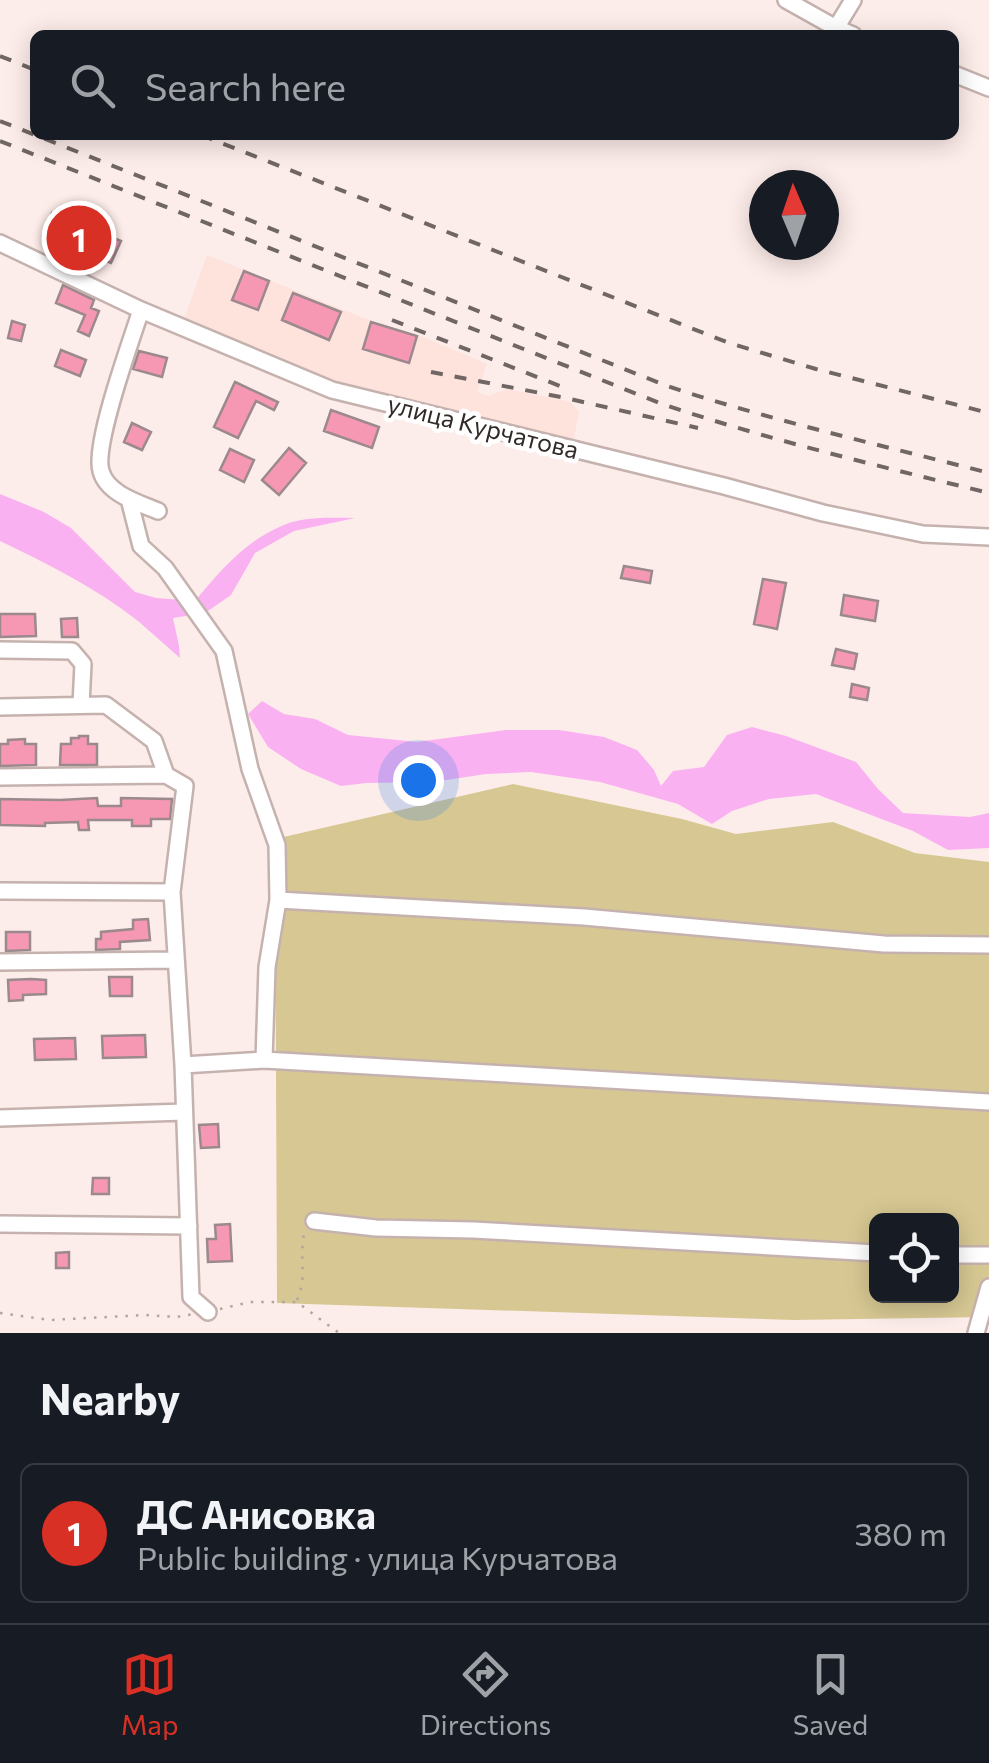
<!DOCTYPE html>
<html lang="en">
<head>
<meta charset="utf-8">
<style>
  body { margin:0; font-family:Commissioner,sans-serif; background:#242831; color:#f1f3f6 }
  .controls { position:absolute; right:30px; bottom:30px; display:grid; overflow:hidden; border-radius:15px; box-shadow:0 5px 25px #0003 }
  .controls button { width:90px; height:90px; display:grid; place-items:center; padding:0; border:0; border-bottom:2px solid #363941; background:#171b24; color:#f1f3f6; font:50px sans-serif }
  .compass { position:absolute; left:749px; top:170px; width:90px; height:90px; border-radius:50%; background:#171b24; box-shadow:0 5px 25px #0003; rotate:358deg }
  .you { position:absolute; left:418px; top:780px; width:35px; height:35px; margin:-25px; border:8px solid #fff; border-radius:50%; background:#1a73e8; box-shadow:0 0 0 15px #1a73e833 }
  .badge { display:grid; place-items:center; width:65px; height:65px; border-radius:50%; background:#d93025; color:#fff; font-size:32px; font-weight:700 }
  .pin { position:absolute; translate:-50% -50%; border:5px solid #fff; box-shadow:0 2px 10px #0006 }
  .list { margin:0; padding:0; list-style:none }
  h2 { display:flex; justify-content:space-between; align-items:center; height:130px; margin:0; padding:0 40px; font-size:42px }
  h2 small { font-size:32px; font-weight:400; color:#9ea1a6 }
  .list li { display:grid; grid-template-columns:65px 1fr auto; gap:30px; align-items:center; box-sizing:border-box; height:140px; margin:0 20px 20px; padding:0 20px; border:2px solid #363941; border-radius:15px }
  .list b { display:block; font-size:38px; white-space:nowrap }
  .list p { margin:0; font-size:32px; white-space:nowrap; color:#9ea1a6 }
  .list em { font-size:32px; font-style:normal; color:#9ea1a6 }
  .icon { flex:none; width:55px; height:55px; fill:none; stroke:currentColor; stroke-width:2; stroke-linecap:round; stroke-linejoin:round }
  .map { position:relative; flex:none; width:989px; height:1333px; overflow:hidden }
  .search { position:absolute; background:#171b24; box-shadow:0 5px 25px #0003; left:30px; right:30px; top:30px; height:110px; display:flex; align-items:center; gap:25px; box-sizing:border-box; padding:0 35px; border-radius:15px; color:#9ea1a6; font-size:38px }
  .sheet { height:290px; background:#171b24 }
  nav { display:flex; justify-content:space-around; align-items:center; box-sizing:border-box; height:140px; border-top:2px solid #363941; background:#171b24; font-size:28px; color:#9ea1a6 }
  nav a { display:grid; justify-items:center; gap:5px }
  nav .on { color:#d93025 }
  .map>svg:first-child { display:block }
</style>
</head>
<body>
<div class="map">
<svg width="989" height="1333" viewBox="0 0 989 1333">
  <rect width="100%" height="100%" fill="#fdedea"/>
  <path fill="#fee2dc" d="M207,255L371,321L418,335L487,364L477,392L488,396L507,389L571,402L579,412L573,443L334,384L183,322Z"/>
  <path fill="#d7c893" fill-rule="evenodd" d="M513,784L682,819L736,834L833,822L915,853L989,862V1317L794,1320L277,1303L275,839ZM876,1220H952V1296H876Z"/>
  <path fill="#fab1f1" d="M0,494L44,512L71,528L135,592L156,598L195,601C220,571 246,540 284,525C305,516 332,518 355,518L294,531L255,553L231,595L205,613L173,618L179,646L180,658C166,646 152,633 138,621C96,588 48,564 0,541Z
    M262,701L284,714L315,719L348,735L417,742L506,730H559L604,737L637,750L654,770L661,786L673,771L704,767L727,735L752,727L786,736L856,762L878,789L903,813L970,817L989,813V848L948,850L913,831L816,794L769,799L732,811L712,824L678,804L600,782L531,772L486,774L433,782L366,783L341,786L301,769L268,747L248,714Z"/>
  <path fill="#f698b3" stroke="#9b898d" stroke-width="2.5" d="M52,213L121,241L111,263L43,236Z
    M244,271L269,281L258,310L232,300Z
    M63,285L94,300L91,308L99,311L89,336L78,331L85,315L56,303Z
    M293,293L341,312L329,340L282,320Z
    M12,321L25,325L21,341L8,338Z
    M371,322L417,336L409,363L363,349Z
    M61,350L86,360L80,376L55,366Z
    M139,351L167,358L162,377L133,369Z
    M235,382L278,402L274,410L256,401L238,438L214,427Z
    M331,410L379,427L372,448L324,431Z
    M132,423L151,432L142,450L124,442Z
    M289,448L306,463L279,495L262,480Z
    M230,449L254,460L244,482L220,470Z
    M624,566L652,571L650,583L621,578Z
    M763,579L786,583L777,629L754,624Z
    M844,595L878,601L875,621L841,615Z
    M0,614H35L36,636L0,637Z
    M77,618L78,637H62L61,619Z
    M836,649L857,654L854,669L832,665Z
    M852,684L869,688L867,700L850,697Z
    M79,736H88V744H97V765H60L61,744H71V738H79Z
    M25,739V744H36V765L0,766V744H8V740Z
    M97,798L98,806H121V798L172,799L170,819H151V826H132V820H88L89,830H79L78,822L45,823V826L0,825V799L60,800Z
    M148,919L150,940L120,942V949L96,950V939H101V932L133,929V920Z
    M6,932H30V950L6,951Z
    M109,977H132V996H110Z
    M31,979L46,980V994L23,995V1000L9,1001L8,980Z
    M145,1035L146,1057L103,1058L102,1036Z
    M75,1038L76,1059L35,1060L34,1039Z
    M218,1124L219,1147L201,1148L199,1125Z
    M93,1178H109V1194H92Z
    M230,1224L232,1261L208,1262L207,1239H216L215,1225Z
    M69,1252V1268H56V1253Z"/>
  <g fill="none" stroke-linecap="round" stroke-linejoin="round">
    <defs>
      <path id="minor" d="M786,0L836,28L853,35
        M836,28L853,0
        M954,74L989,88
        M0,243L141,310L332,390L724,486L823,513L923,534L989,537
        M141,310C131,341 93,445 101,471C107,494 139,503 158,511
        M129,499L141,546L165,568L224,651L250,769L277,845L278,900L267,967L264,1060L183,1065
        M0,650L72,651L83,664L81,705
        M0,707L106,705L154,741L166,775
        M0,777L166,775L185,786L172,892L183,1065L191,1297L208,1312
        M0,891L172,892
        M278,900L584,917L884,944L989,945
        M0,962L175,960
        M264,1060L989,1102
        M0,1118L184,1112
        M314,1221L376,1228L473,1230L876,1253
        M0,1224L189,1226
        M952,1255H989
        M976,1333L989,1287"/>
    </defs>
    <use href="#minor" stroke="#c5b2ae" stroke-width="20"/>
    <path stroke="#b1a4a1" stroke-width="2.5" stroke-dasharray="2.5 8" stroke-linecap="butt" d="M297,1300C308,1278 298,1254 305,1230
      M220,1309L250,1302H297L339,1333
      M0,1313L50,1320L145,1315L177,1317L193,1314"/>
    <use href="#minor" stroke="#fff" stroke-width="15"/>
    <path stroke="#706664" stroke-width="4" stroke-dasharray="12 12" stroke-linecap="butt" d="M0,56L35,70
      M0,121L667,386C773,421 881,445 989,473
      M201,135L729,343L816,369L989,413
      M0,141L662,404C769,440 879,466 989,493
      M392,320L565,388
      M431,372L561,397L698,428"/>
  </g>
  <g text-anchor="middle" stroke-width="9" stroke-linejoin="round" paint-order="stroke">
    <g font-size="25" fill="#322a29" stroke="#fff">
      <text transform="translate(483 427) rotate(14)" y="9">улица Курчатова</text>
    </g>
  </g>
</svg>
<div class="controls">
<button><svg class="icon" aria-label="locate" viewBox="0 0 24 24"><circle cx="12" cy="12" r="6"/><path d="M12 2v4M12 18v4M2 12h4M18 12h4"/></svg></button>
</div>
<svg class="compass" viewBox="-18 -18 36 36"><path d="M0-13l5 13h-10z" fill="#e53935"/><path d="M0 13l5-13h-10z" fill="#9ea1a6"/></svg>
<div class="you"></div>
<div class="pin badge" style="left:79px;top:238px">1</div>
<div class="search"><svg class="icon" aria-label="search" viewBox="0 0 24 24"><circle cx="10" cy="10" r="6"/><path d="M15 15l6 6"/></svg>Search here</div>
</div>
<section class="sheet">
<h2>Nearby<small></small></h2>
<ul class="list">
<li><span class="badge">1</span><div><b>ДС Анисовка</b><p>Public building · улица Курчатова</p></div><em>380 m</em></li>
</ul>
</section>
<nav>
<a class="on"><svg class="icon" aria-label="map" viewBox="0 0 24 24"><path d="M3 6l6-2 6 2 6-2v14l-6 2-6-2-6 2zM9 4v14M15 6v14"/></svg>Map</a>
<a><svg class="icon" aria-label="directions" viewBox="0 0 24 24"><path d="M12 3l9 9-9 9-9-9zM9 14v-3h6M13 9l2 2-2 2"/></svg>Directions</a>
<a><svg class="icon" aria-label="saved" viewBox="0 0 24 24"><path d="M7 4h10v16l-5-4-5 4z"/></svg>Saved</a>
</nav>
</body>
</html>
